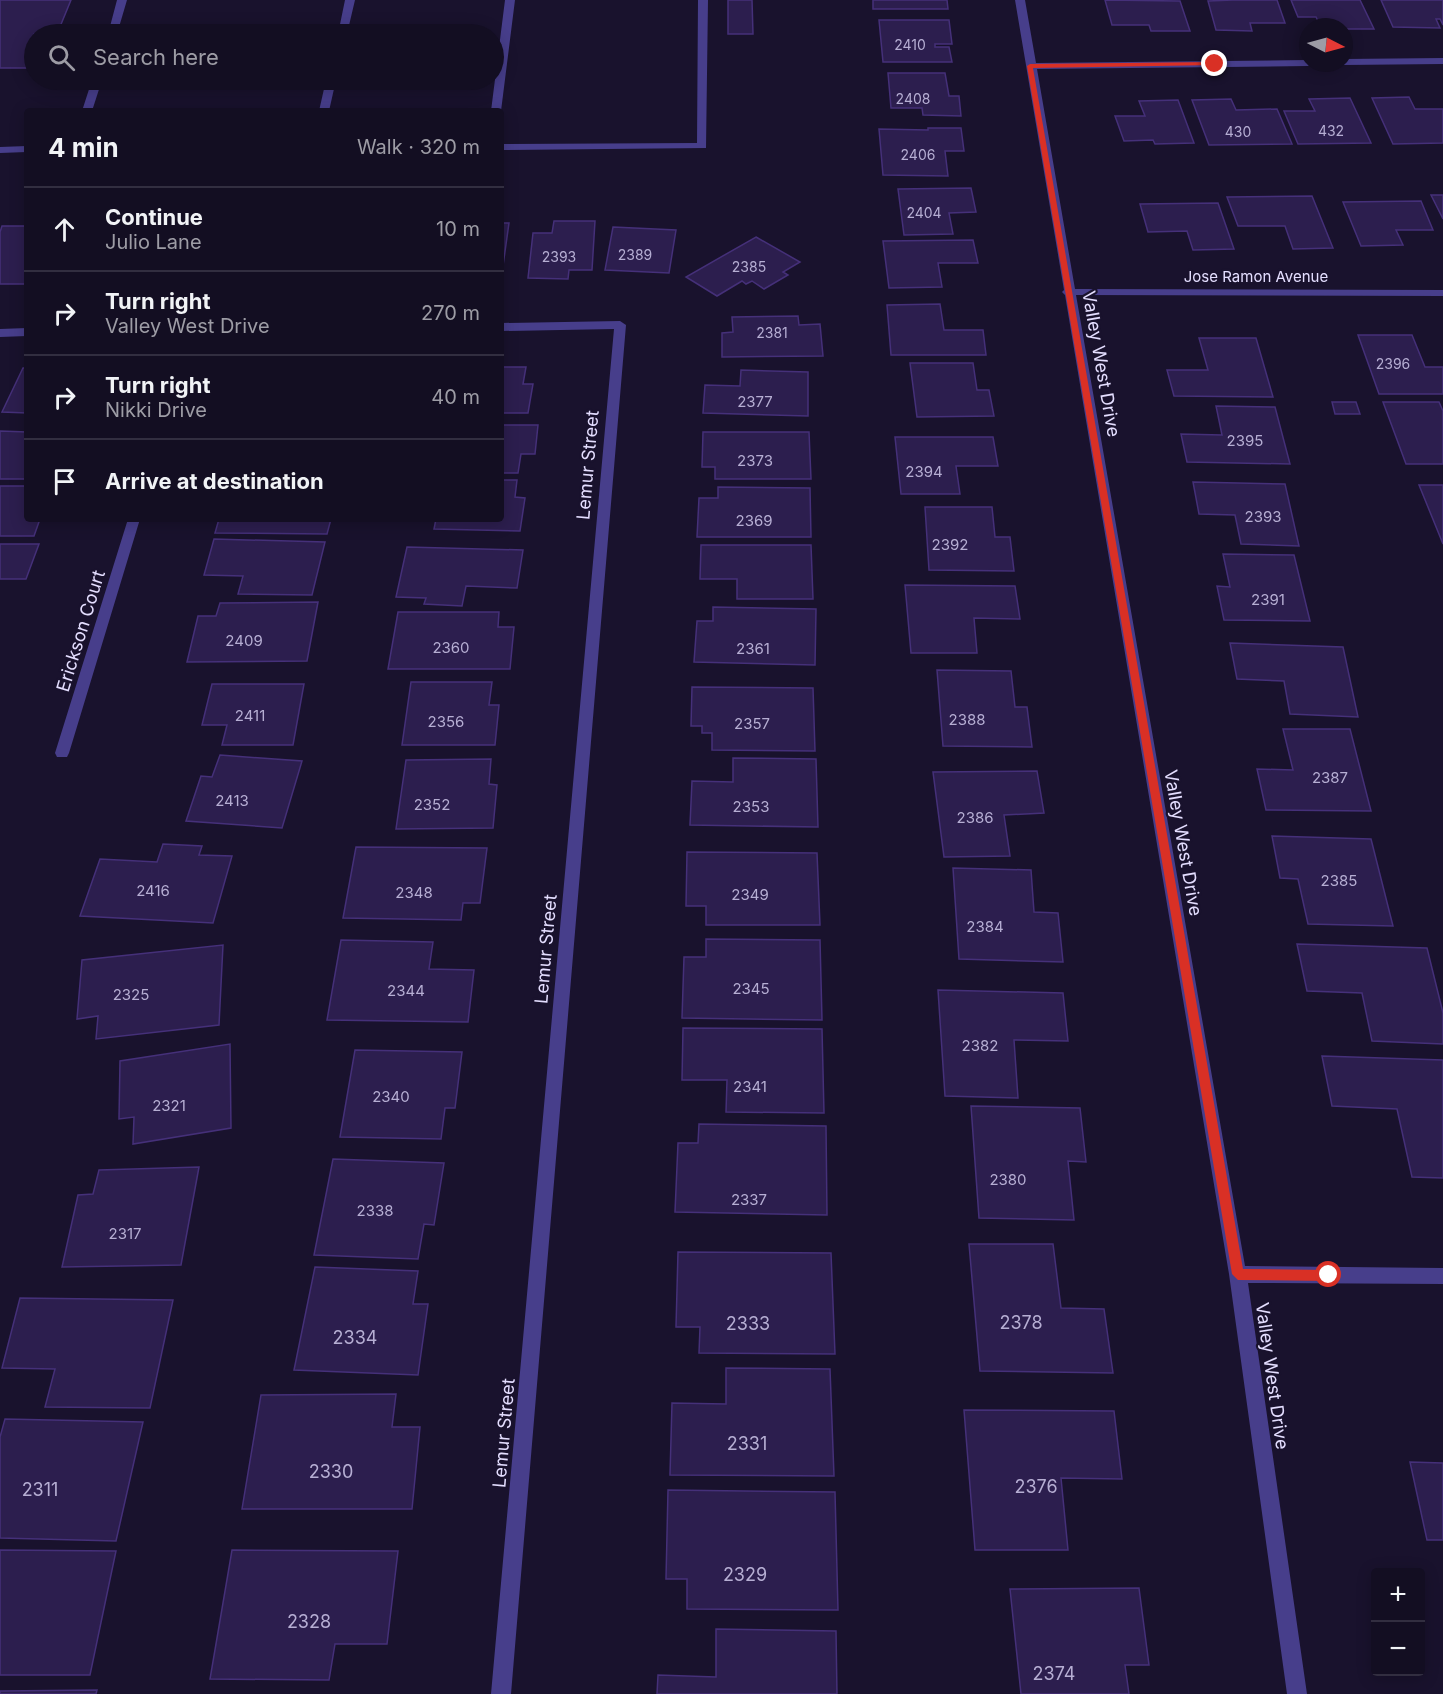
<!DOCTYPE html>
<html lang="en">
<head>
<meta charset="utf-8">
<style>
  body { margin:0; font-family:Inter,sans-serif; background:#201c2f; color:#f1f3f6 }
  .controls { position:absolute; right:18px; bottom:18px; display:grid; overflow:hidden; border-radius:6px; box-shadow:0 3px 15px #0003 }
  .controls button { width:54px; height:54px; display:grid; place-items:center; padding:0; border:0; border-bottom:2px solid #322e40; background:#130e22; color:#f1f3f6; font:30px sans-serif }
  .compass { position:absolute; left:1299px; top:18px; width:54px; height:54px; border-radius:50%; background:#130e22; box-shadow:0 3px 15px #0003; rotate:96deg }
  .stop { position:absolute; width:18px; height:18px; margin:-14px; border:4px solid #d93025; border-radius:50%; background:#fff }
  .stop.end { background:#d93025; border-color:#fff; box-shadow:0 2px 6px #0008 }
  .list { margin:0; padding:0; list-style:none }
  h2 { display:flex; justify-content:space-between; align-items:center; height:78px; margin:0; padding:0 24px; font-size:26px }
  h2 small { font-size:20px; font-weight:400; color:#9d9ca5 }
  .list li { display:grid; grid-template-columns:39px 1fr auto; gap:18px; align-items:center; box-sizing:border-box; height:84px; padding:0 24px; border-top:2px solid #322e40 }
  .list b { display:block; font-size:22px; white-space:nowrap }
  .list p { margin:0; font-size:20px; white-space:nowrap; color:#9d9ca5 }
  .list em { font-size:20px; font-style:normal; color:#9d9ca5 }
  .icon { flex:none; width:33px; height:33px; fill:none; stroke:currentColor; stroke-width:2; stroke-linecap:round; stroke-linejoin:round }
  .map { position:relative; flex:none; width:1443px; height:1694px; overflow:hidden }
  .search { position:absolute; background:#130e22; box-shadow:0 3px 15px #0003; left:24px; top:24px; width:480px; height:66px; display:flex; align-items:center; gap:15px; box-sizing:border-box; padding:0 21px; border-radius:33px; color:#9d9ca5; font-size:22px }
  .panel { position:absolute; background:#130e22; box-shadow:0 3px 15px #0003; left:24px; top:108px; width:480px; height:414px; border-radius:6px }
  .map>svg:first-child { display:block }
</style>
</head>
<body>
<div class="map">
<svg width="1443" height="1694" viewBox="0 0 1443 1694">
  <rect width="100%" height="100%" fill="#19122d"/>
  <path fill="#2c1e4e" stroke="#453079" stroke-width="1.5" d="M0,0H71L57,34H34L33,68H0Z
    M728,0H752L753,34H728Z
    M873,0H947L948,9H873Z
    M1105,0L1180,1L1190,31H1151L1149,25H1112Z
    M1233,0H1277L1285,23H1250L1252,31L1216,30L1208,1Z
    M1291,0H1360L1374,29H1344L1334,27L1332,21H1318L1316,17H1298Z
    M1381,0H1443V25L1440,19H1436L1440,28L1393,27Z
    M879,20H949L952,44H935V47H949L952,62H883Z
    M888,73H945L949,96H959L961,116L923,115L922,108H891Z
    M1409,97L1415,109H1443V143L1393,144L1372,98Z
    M1350,98L1371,143L1298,144L1284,111H1315L1309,99Z
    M1231,99L1236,110L1277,109L1292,144L1209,145L1192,100Z
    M1178,100L1194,143L1155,144L1153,140L1124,141L1115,116H1145L1139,101Z
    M928,128H961L964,151H945L948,176L883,175L879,129L928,130Z
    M971,188L976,212L949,213L953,234L904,235L898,189Z
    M1431,195H1443V219Z
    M1312,196L1333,248L1293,249L1285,226H1238L1227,197Z
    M1421,201L1433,230H1396L1403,245L1361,246L1343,202Z
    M1218,203L1234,249L1193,250L1187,231L1148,232L1140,204Z
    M554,221H595L592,270H569L568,279L528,278L533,233H552Z
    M501,223H509L501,280Z
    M2,226H27V284H0V232Z
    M613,227L676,230L669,273L605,270Z
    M756,237L800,262L783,272L788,275L764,289L752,281L746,284L742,281L717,296L686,277Z
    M973,240L978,263H938L942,287L889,288L883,241Z
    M940,304L944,330H983L986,355H891L887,305Z
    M798,316L799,325L820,324L823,356L722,357V333L733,332L732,317Z
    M1358,335H1412L1425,367H1443V394H1379Z
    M1199,338H1256L1273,397L1174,396L1167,370H1208Z
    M910,363H973L977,390H989L994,416L917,417Z
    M501,367H526L523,384H533L528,413H501Z
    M23,368H27V413L2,412Z
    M741,370L808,372V416L703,413L705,385L740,386Z
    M1332,402H1356L1360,414H1335Z
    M1383,402H1439L1443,411V464H1406Z
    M1216,406L1275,407L1290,464L1187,462L1181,434L1222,435Z
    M501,425H538L535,454H521L518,473H501Z
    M0,431L27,432V479H0Z
    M703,432H809L811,479H715V467H702Z
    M895,437H993L998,466H956L960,494H901Z
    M501,480H517L515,497L525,498L520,531L434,529L436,519H501Z
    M1193,482L1285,484L1299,546L1241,544L1235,515L1199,514Z
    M1419,485H1443V544Z
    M0,486H27V519H40L34,536H0Z
    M718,487L810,488L811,537H697L699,498H718Z
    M925,507H992L995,537H1010L1014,571L929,570Z
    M219,519H331L327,534L215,533Z
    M214,539L325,542L312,595L238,594L243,576L204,575Z
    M0,544H39L26,579H0Z
    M701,545H811L813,599H737V579H700Z
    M407,547L523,550L517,588L466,586L462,606L424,604L426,598L396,597Z
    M1223,554L1294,555L1310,621L1224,620L1217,586L1230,587Z
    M905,585L1015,586L1020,619L974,618L977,653H911Z
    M318,602L307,661L187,662L198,616H216L220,603Z
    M713,607L816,609L815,665L694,662L697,621H713Z
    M398,612H499L498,627H514L510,669H388Z
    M1230,643L1343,647L1358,717L1290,714L1284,681L1237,679Z
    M937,670L1011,671L1015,707H1027L1032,747L943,746Z
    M411,682H492L489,705H499L495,745H402Z
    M212,684H304L293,745H222L227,725H202Z
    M692,687L813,688L815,751L712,750V733H702V726H691Z
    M1283,729H1350L1371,811L1266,810L1257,769L1293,770Z
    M220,755L302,761L282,828L186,821L201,776L212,777Z
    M733,758L816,759L818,827L690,825L692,781L733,782Z
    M491,759L489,784L497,785L493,828L396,829L406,760Z
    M1037,771L1044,813L1004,815L1010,856L944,857L933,772Z
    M1272,836L1371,839L1393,926L1308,924L1298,879L1280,878Z
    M163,844L202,846L199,855L232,856L213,923L80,916L100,859L157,862Z
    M356,847L487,848L480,903H463L461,920L343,918Z
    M687,852L817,853L820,925H706V906H686Z
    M953,868L1031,870L1034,912L1058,913L1063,962L959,959Z
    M706,939L820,940L822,1020L682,1018L684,957H706Z
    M341,940L433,942L429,969L474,970L468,1022L327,1020Z
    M1297,944L1427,948L1443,1013V1044L1372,1041L1362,993L1307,991Z
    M223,945L219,1025L96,1039L98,1016L77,1019L82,960Z
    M938,990L1063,993L1068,1041L1014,1040L1018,1098L945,1096Z
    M683,1028L822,1029L824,1113L726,1112L727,1080H682Z
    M230,1044L231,1128L133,1144L134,1117L119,1119L120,1061Z
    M355,1050L462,1052L455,1108H445L441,1139L340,1137Z
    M1322,1056L1443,1060V1178L1412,1177L1397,1109L1332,1106Z
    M971,1106L1080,1108L1086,1162L1068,1161L1074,1220L979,1218Z
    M699,1124L826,1126L827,1215L675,1212L678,1143H698Z
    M333,1159L444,1163L434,1225L424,1224L418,1259L314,1255Z
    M199,1167L181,1265L62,1267L78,1195L93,1194L99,1170Z
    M969,1244H1053L1061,1308L1104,1309L1113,1373L980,1371Z
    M678,1252L831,1253L835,1354L699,1353L700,1327H676Z
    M315,1267L418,1271L413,1304H428L418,1375L294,1370Z
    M20,1298L173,1300L150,1408L45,1407L55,1369L2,1368Z
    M726,1368L830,1369L834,1476L670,1475L672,1403L726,1404Z
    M396,1394L392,1427H420L412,1509H242L261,1395Z
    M964,1410L1114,1411L1122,1479L1061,1478L1068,1550H975Z
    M5,1419L143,1422L116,1541L0,1538V1437Z
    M1410,1462L1443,1463V1540H1427Z
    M668,1490L835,1492L838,1610L687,1609V1579H666Z
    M0,1550L116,1551L90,1675H0Z
    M232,1550L398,1551L387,1644H335L329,1680L210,1679Z
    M1139,1588L1149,1665H1125L1129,1694H1021L1010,1589Z
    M716,1629L836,1631L837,1694H657L658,1675L716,1677Z
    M97,1690L96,1694H0V1691Z"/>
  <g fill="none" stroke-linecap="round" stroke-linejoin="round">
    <path fill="#473e8b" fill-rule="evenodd" d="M117,0H127L117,34H108Z
      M345,0H355L347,34H338Z
      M505,0H515L501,111H491Z
      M698,0H708L706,148L501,150V144L697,143Z
      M92,80H102L92,111H82Z
      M326,80H336L329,111H319Z
      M27,146V152L0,153V147Z"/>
    <path fill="#473e8b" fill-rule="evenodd" d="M1015,0H1025L1036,63L1308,60V63H1313L1308,66L1037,69L1075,289L1443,290V296L1076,295L1245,1266L1443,1268V1284L1248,1283L1307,1694H1287L1229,1274L1065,295L1062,292L1064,290Z
      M1443,58V64L1344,65L1340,63H1344V59Z
      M620,321L626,325L511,1694H491L614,329L501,331V323Z
      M27,328V336L0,337V329Z
      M128,519H140L69,753L67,757H57L55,753Z"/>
  </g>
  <path fill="#d93025" d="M1215,62L1218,65L1033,68L1243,1269L1329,1270L1335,1275L1329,1281L1238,1280L1232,1274L1027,66L1030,64Z"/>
  <g text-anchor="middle" stroke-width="4.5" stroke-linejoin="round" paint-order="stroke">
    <g font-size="14" fill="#b6aed3">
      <text x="910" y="50">2410</text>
      <text x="913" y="104">2408</text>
      <text x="1331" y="136">432</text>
      <text x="1238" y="137">430</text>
      <text x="918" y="160">2406</text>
      <text x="924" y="218">2404</text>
      <text x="635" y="260">2389</text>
      <text x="559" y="262">2393</text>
      <text x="749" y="272">2385</text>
      <text x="772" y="338">2381</text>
      <text x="1393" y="369">2396</text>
    </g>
    <g font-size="15" fill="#e4deff" stroke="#19122d">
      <text x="1256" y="282">Jose Ramon Avenue</text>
    </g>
    <g font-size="15" fill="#b6aed3">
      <text x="755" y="407">2377</text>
      <text x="1245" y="446">2395</text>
      <text x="755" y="466">2373</text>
      <text x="924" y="477">2394</text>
      <text x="1263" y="522">2393</text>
      <text x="754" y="526">2369</text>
      <text x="950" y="550">2392</text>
      <text x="1268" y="605">2391</text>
      <text x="244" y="646">2409</text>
      <text x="451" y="653">2360</text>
      <text x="753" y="654">2361</text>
      <text x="250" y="721">2411</text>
      <text x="967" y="725">2388</text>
      <text x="446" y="727">2356</text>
      <text x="752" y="729">2357</text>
      <text x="1330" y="783">2387</text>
      <text x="232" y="806">2413</text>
      <text x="432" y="810">2352</text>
      <text x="751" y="812">2353</text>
      <text x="975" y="823">2386</text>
      <text x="1339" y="886">2385</text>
      <text x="153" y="896">2416</text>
      <text x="414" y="898">2348</text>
      <text x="750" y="900">2349</text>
      <text x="985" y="932">2384</text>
      <text x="751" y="994">2345</text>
      <text x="406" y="996">2344</text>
      <text x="131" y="1000">2325</text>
      <text x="980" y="1051">2382</text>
      <text x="750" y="1092">2341</text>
      <text x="391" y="1102">2340</text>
      <text x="169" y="1111">2321</text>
      <text x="1008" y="1185">2380</text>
      <text x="749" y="1205">2337</text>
      <text x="375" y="1216">2338</text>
      <text x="125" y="1239">2317</text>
    </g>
    <g font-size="18" fill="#e4deff" stroke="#19122d">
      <text transform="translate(1101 364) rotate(80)" y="6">Valley West Drive</text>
      <text transform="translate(588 465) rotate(-85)" y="6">Lemur Street</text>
      <text transform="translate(81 631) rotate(-73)" y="6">Erickson Court</text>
      <text transform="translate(1183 843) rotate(80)" y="6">Valley West Drive</text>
      <text transform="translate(546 949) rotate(-85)" y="6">Lemur Street</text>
      <text transform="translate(1272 1376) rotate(82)" y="6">Valley West Drive</text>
      <text transform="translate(504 1433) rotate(-85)" y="6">Lemur Street</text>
    </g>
    <g font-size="18" fill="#b6aed3">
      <text x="1021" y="1329">2378</text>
      <text x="748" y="1330">2333</text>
      <text x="355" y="1344">2334</text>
      <text x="747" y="1450">2331</text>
      <text x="331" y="1478">2330</text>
      <text x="1036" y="1493">2376</text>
      <text x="40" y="1496">2311</text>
      <text x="745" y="1581">2329</text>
      <text x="309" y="1628">2328</text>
      <text x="1054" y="1680">2374</text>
    </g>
  </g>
</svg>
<div class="controls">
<button>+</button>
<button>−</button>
</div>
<svg class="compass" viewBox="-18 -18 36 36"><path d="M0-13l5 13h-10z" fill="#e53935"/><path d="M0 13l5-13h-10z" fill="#9d9ca5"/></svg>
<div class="stop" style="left:1329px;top:1275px"></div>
<div class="stop end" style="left:1215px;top:64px"></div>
<div class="search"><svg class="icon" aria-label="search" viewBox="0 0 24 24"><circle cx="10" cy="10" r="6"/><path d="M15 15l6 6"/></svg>Search here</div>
<section class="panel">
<h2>4 min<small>Walk · 320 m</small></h2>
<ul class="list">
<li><svg class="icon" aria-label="ahead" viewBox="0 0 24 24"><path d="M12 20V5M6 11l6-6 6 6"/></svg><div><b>Continue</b><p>Julio Lane</p></div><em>10 m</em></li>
<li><svg class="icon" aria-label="right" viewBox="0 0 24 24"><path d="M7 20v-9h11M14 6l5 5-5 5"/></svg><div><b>Turn right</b><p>Valley West Drive</p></div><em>270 m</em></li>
<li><svg class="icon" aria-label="right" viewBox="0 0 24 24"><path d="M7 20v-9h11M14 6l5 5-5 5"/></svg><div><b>Turn right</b><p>Nikki Drive</p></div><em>40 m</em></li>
<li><svg class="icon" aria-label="arrive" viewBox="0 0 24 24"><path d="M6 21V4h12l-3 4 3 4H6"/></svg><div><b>Arrive at destination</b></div></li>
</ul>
</section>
</div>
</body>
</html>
